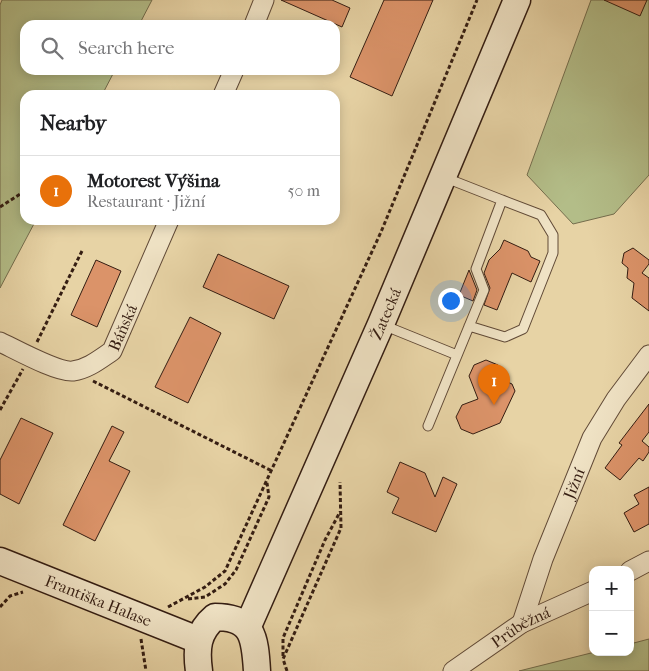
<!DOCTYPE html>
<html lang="en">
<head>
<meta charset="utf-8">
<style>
  body { margin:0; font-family:"IM FELL French Canon",serif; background:#f2f2f2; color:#202124 }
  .controls { position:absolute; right:15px; bottom:15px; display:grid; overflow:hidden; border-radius:10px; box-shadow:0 2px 12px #0003 }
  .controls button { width:45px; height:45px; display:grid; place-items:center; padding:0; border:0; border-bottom:1px solid #e0e0e0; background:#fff; color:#202124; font:25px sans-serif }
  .you { position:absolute; left:450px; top:300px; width:18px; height:18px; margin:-12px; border:4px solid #fff; border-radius:50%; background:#1a73e8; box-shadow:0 0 0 8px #1a73e833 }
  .badge { display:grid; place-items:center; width:32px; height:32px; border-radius:50%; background:#7c3aed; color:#fff; font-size:16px; font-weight:700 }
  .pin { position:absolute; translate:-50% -41px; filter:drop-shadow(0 1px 2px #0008) }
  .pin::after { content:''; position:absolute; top:26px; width:18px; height:15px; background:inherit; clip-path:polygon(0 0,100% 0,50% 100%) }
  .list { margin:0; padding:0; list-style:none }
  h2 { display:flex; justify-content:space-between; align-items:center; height:65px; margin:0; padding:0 20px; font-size:21px }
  h2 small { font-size:16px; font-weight:400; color:#757577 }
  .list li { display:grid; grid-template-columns:32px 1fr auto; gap:15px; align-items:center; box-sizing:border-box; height:70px; padding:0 20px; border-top:1px solid #e0e0e0 }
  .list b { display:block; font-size:19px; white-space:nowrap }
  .list p { margin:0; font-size:16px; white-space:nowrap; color:#757577 }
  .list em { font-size:16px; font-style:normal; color:#757577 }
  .icon { flex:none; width:28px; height:28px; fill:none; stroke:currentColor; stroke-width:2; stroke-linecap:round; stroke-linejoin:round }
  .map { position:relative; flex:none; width:649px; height:671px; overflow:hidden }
  .search { position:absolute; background:#fff; box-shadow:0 2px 12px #0003; left:20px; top:20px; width:320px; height:55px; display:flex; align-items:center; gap:12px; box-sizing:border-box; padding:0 18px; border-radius:15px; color:#757577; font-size:19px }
  .panel { position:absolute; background:#fff; box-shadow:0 2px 12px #0003; left:20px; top:90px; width:320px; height:135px; border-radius:15px }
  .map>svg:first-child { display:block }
</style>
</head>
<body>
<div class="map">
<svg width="649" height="671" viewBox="0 0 649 671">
  <rect width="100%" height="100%" fill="#e7d3a5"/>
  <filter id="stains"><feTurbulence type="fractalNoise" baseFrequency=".004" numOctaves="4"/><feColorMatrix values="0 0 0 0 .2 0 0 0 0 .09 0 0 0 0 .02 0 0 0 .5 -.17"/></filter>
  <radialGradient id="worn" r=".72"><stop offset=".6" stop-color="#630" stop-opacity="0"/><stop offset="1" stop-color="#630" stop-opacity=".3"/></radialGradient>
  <path fill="#b3bd88" stroke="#746d4d" d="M2,0H152L139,25H25V70H115L102,95H25V220H36L0,288V5Z
    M591,0H649V175L614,214L573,224L527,175Z
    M649,639V671H519L595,652H630V644Z"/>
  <path fill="#db9369" stroke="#341d12" d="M281,0H332L350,8L342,27Z
    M384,0H433L392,96L350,77Z
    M604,0H647L640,16Z
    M504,240L528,251L531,257L540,261L531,282L512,273L497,310L484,305L490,288L484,273L489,260L500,249Z
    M633,248L649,260V264L642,273L649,278V311L632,298L634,283L627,278L628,268L622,263L624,253Z
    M218,254L289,286L274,319L203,287Z
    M96,260L121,271L97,327L71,315Z
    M469,270L477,290L473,301L459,295Z
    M190,317L221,333L188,403L155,387Z
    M486,360L498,365L503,380L512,384L515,391L500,423L473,434L461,429L456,417L462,405L478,399L469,376L474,365Z
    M649,404V432L642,441L649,447V452L643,461L639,458L620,480L605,468L622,445L619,443Z
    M21,418L53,433L19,504L0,494V460Z
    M112,426L124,432L109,461L130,471L95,541L63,525Z
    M400,462L425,473L435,497L443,477L457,484L436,532L392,513L399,498L387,492Z
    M649,487V524L634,532L624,513L639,504L634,495Z"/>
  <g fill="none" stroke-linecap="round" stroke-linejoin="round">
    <defs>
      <path id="lane" d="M383,325L457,355
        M469,326L505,337L523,329L553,253V235L541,215L502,200
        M428,426L484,290L476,269L502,200L446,178"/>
      <g id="street">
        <path d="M254,25L264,0"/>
        <path d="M223,95L234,70"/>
        <path id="s1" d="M0,342C15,349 58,373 73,371C88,369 100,359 112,351L169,220"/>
        <path d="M630,571L649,561"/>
        <path id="s2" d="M522,623L543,559L592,438L616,399L649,355"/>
        <path id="s3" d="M453,671L522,623L593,591"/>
      </g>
      <g id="secondary">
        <path id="s4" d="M0,561L198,640"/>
        <path id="s5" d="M248,626L381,324L517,0"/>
        <path d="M199,671C196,649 197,632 215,617C253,617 255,637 257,671"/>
      </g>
    </defs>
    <use href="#lane" stroke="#614a37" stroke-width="11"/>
    <use href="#street" stroke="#614a37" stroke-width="21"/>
    <use href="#secondary" stroke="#341d12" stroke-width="29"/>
    <path stroke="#341d12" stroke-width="3" stroke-dasharray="4 2.5" stroke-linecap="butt" d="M0,207L25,191
      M37,342L82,251
      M93,381L272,471
      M0,410L23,369
      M188,599L205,597L225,584L236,570L269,497L267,483
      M0,607L10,596L23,592
      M168,607L205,587L225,571L381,232L477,0
      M141,639L146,671
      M283,656V638L325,540L340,512
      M287,671L283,659L341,528L340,482"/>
    <use href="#lane" stroke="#efe2c4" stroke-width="9"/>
    <use href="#street" stroke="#efe2c4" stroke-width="19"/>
    <use href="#secondary" stroke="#efe2c4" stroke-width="26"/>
  </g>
  <g text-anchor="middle" stroke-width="4" stroke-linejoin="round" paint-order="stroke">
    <g font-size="16" fill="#341d12" stroke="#efe2c4">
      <text dy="6" stroke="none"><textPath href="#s5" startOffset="341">Žatecká</textPath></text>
      <text dy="6" stroke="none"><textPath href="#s1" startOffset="149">Báňská</textPath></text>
      <text dy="6" stroke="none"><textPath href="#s2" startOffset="149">Jižní</textPath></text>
      <text dy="6" stroke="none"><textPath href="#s4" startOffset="106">Františka Halase</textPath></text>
      <text dy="6" stroke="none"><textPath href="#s3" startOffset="81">Průběžná</textPath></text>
    </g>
  </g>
  <rect width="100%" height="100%" filter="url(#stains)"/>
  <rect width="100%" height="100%" fill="url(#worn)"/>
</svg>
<div class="controls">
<button>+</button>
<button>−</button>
</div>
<div class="you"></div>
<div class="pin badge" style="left:494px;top:405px;background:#e8710a">1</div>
<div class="search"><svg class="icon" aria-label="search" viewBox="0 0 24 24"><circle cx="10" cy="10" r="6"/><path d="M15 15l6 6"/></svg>Search here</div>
<section class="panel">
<h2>Nearby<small></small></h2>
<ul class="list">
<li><span class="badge" style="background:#e8710a">1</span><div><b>Motorest Výšina</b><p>Restaurant · Jižní</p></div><em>50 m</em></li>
</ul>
</section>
</div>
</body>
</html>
